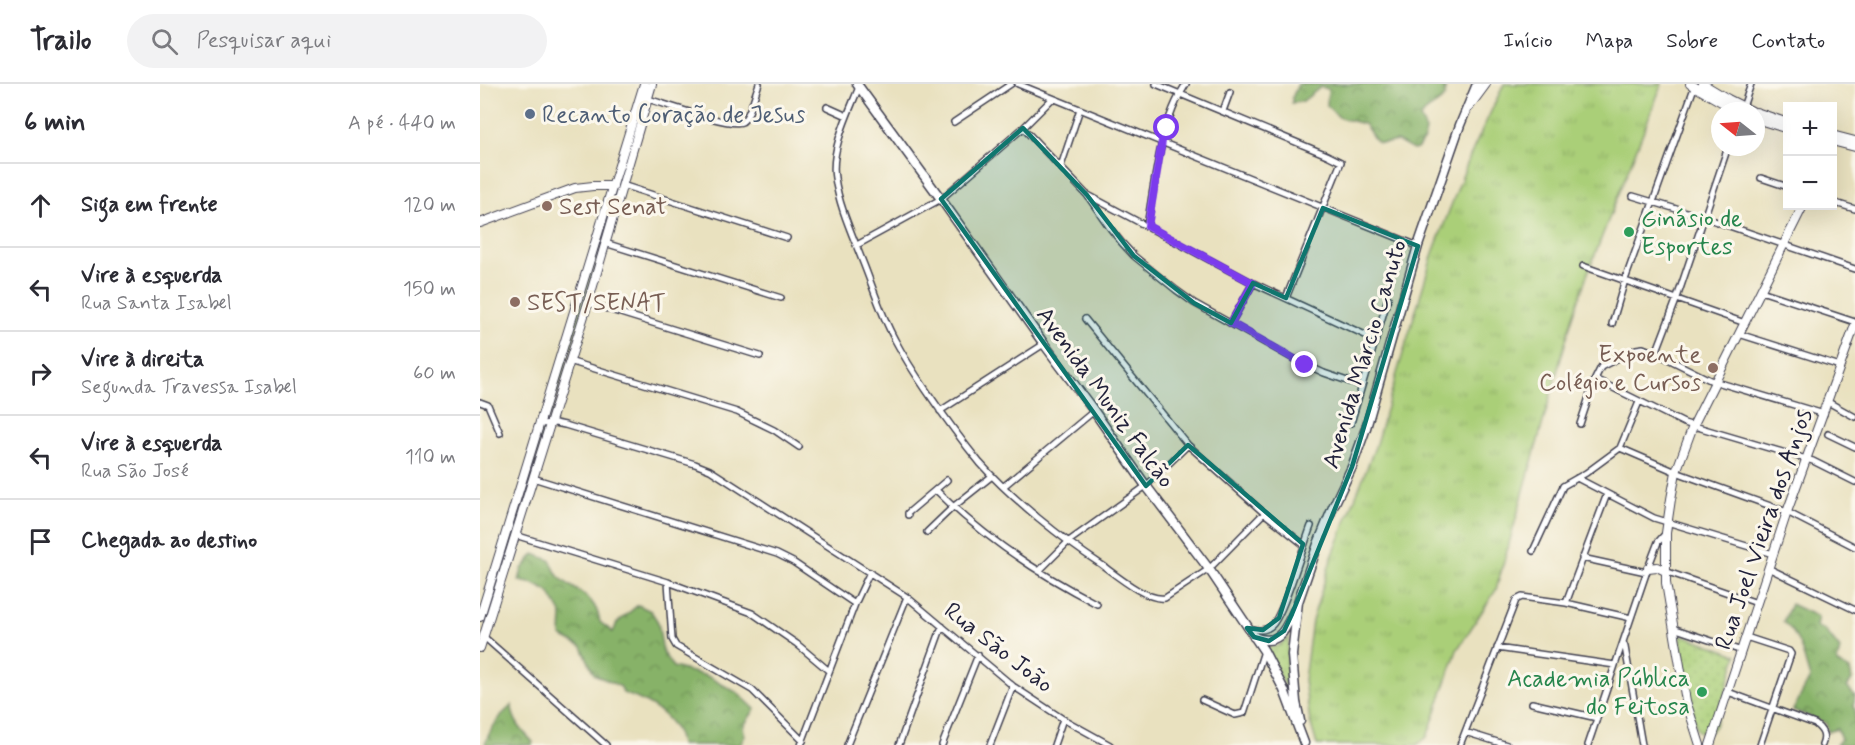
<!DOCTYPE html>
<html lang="pt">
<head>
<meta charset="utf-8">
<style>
  body { margin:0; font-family:Mynerve,sans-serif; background:#f2f2f3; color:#2b2b33 }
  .controls { position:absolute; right:18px; top:18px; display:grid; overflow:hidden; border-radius:0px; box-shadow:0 6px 24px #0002 }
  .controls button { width:54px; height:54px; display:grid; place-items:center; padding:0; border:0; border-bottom:2px solid #e1e1e2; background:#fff; color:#2b2b33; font:30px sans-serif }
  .compass { position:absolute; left:1231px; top:18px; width:54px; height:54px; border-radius:50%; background:#fff; box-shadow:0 6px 24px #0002; rotate:287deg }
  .stop { position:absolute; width:18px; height:18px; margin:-14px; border:4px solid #7c3aed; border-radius:50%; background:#fff }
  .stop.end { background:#7c3aed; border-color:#fff; box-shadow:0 2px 6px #0008 }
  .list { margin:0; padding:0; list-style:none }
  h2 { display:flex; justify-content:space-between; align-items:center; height:78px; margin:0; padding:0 24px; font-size:26px }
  h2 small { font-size:20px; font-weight:400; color:#7c7c81 }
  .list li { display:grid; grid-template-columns:39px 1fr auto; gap:18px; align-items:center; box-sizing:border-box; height:84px; padding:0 24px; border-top:2px solid #e1e1e2 }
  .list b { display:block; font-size:22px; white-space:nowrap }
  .list p { margin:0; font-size:20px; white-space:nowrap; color:#7c7c81 }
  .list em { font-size:20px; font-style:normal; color:#7c7c81 }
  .icon { flex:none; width:33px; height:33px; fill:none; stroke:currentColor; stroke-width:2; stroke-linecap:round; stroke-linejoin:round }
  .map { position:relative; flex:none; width:1375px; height:661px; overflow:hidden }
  header { display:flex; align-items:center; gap:36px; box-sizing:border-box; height:84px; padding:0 30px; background:#fff; border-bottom:2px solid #e1e1e2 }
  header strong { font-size:28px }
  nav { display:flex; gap:33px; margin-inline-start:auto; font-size:21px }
  .search { width:420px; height:54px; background:#f2f2f3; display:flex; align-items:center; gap:15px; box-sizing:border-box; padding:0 21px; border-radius:33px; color:#7c7c81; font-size:22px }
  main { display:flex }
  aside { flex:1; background:#fff }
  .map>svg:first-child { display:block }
</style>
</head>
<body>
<header>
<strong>Trailo</strong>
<div class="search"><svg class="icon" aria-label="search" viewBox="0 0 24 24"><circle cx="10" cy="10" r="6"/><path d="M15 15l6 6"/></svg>Pesquisar aqui</div>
<nav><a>Início</a><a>Mapa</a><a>Sobre</a><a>Contato</a></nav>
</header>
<main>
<aside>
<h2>6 min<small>A pé · 440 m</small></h2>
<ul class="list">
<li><svg class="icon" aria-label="ahead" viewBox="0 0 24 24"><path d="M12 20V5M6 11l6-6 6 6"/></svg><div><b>Siga em frente</b></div><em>120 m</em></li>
<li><svg class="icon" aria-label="left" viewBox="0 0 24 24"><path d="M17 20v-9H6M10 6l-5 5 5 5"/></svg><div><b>Vire à esquerda</b><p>Rua Santa Isabel</p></div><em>150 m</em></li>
<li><svg class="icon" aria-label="right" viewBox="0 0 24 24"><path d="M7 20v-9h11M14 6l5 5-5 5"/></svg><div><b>Vire à direita</b><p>Segunda Travessa Isabel</p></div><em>60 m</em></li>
<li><svg class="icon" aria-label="left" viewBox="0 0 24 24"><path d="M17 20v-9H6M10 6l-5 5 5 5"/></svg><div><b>Vire à esquerda</b><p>Rua São José</p></div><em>110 m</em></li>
<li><svg class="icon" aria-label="arrive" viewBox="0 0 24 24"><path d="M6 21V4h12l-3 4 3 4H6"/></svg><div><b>Chegada ao destino</b></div></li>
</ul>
</aside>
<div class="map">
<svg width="1375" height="661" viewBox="0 0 1375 661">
  <defs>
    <pattern id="grass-tufts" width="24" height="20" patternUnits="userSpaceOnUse" patternTransform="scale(1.5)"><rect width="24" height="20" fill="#aacf78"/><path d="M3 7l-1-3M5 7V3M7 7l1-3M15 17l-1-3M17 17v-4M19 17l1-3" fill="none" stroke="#92b169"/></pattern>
    <pattern id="forest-crowns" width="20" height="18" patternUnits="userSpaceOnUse" patternTransform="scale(1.5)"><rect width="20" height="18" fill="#87b268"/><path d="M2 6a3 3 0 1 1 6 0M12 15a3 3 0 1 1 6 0" fill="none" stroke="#6e9057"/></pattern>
    <pattern id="park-dots" width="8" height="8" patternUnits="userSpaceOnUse" patternTransform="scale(1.5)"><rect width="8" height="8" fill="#aacf78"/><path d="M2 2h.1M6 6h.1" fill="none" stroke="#92b169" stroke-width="1.8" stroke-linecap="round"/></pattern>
  </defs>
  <rect width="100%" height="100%" fill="#fbf7ec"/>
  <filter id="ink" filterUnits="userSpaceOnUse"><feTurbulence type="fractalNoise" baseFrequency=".0167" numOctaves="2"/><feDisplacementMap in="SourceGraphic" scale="12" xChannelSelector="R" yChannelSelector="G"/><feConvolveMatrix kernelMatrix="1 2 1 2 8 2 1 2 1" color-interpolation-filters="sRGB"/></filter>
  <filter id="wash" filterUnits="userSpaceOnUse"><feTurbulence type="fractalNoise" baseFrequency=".008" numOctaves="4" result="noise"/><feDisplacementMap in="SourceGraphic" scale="24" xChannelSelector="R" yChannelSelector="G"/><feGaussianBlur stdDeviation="1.35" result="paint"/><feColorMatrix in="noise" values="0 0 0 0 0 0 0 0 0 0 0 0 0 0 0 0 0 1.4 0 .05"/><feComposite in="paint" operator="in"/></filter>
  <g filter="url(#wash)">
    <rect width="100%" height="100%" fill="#e9e1bf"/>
    <path fill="url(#grass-tufts)" stroke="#66785a" stroke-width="1.5" d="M1024,0H1182L1110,183L1092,235L1016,506L977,566L947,653L937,661H837L830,637L824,596L832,537L851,476L895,363L953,169L990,72Z"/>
    <path fill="url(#forest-crowns)" stroke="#546a52" stroke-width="1.5" d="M818,0H962L965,4V12C959,22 945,24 940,34L946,46L944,55L937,65L933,66L917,57C891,63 899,58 884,40L860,34L847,22L848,5L841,3L823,17L812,19V14Z
      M54,470L70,476C73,481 75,489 79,493C97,509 116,511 120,538L133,548L137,539L158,521L171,527L178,538L183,569L193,583L227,592L258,609L275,625L263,643L265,652L260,661H200C197,633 167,617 143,609L141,603L114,590L102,563L81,552L82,531L69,508L54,500L39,497L42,485Z
      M1311,520L1338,533L1336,543L1345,546L1360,565L1357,579L1370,586L1372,596L1367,603L1375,612L1373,623L1375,625V661H1356L1361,655L1357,645L1348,648L1346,639L1313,626L1330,594C1324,575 1320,550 1303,538Z
      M32,621C32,636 42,647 53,658L52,661H6L5,659C12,643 19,632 32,621Z"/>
    <path fill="url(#park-dots)" stroke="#66785a" stroke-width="1.5" d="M127,134L130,137L69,335L66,332L92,241Z
      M64,342L66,343L17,500L14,497L62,343Z
      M1200,550L1257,571L1235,642L1230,648L1223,650L1217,646L1208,612Z
      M809,553L807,581L810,611L785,564L798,562Z"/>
  </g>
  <g filter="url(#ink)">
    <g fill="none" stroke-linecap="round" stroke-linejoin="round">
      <defs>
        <path id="street" d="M538,0L938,162
          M676,0L847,71L861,78L806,214
          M379,3C369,28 350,66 355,94C359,122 372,150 382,176C393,203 401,231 415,256C424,273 435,290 446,306C463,331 481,356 500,379C532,415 582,455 622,481C637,492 667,517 685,514L729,485L784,429
          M168,15C182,19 253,44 262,38C270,33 275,9 279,0
          M347,23L367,32
          M1263,23L1271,0
          M743,27L750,8
          M474,38L531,0
          M543,44L607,111L630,144L642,159L654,172L696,206L714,219L814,275L844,289L882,302
          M581,82L600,25
          M1281,94L1308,103
          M142,101L307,154
          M608,111L773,199L896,256
          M1153,112L1223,133L1375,185
          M1352,118L1375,125
          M667,142C675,96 680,39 706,0
          M125,159L301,214
          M377,161L461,115L543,44L572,15
          M1103,182L1265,239
          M1281,207L1375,238
          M108,219L280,272
          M605,235L708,361L784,429L823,460
          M751,239L773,199
          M1132,240L1145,196L1215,1
          M1259,250L1360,282
          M1176,269L1197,214L1248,63
          M89,277L257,328L294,346L319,363
          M1115,295L1204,339L1333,377L1375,398
          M0,318L8,321L20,349
          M1348,318L1375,333
          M460,327L564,260
          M871,339L908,214
          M60,340L75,339L85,341L215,380L230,386L427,513L533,602L583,635L630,661
          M1100,340L1115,295L1121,283L1156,265L1163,264L1176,269L1230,296L1344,330
          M1348,350L1375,363
          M1140,364L1196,388L1307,428L1375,463
          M53,394L297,470L313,478L375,520
          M1097,394L1174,434L1293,470
          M524,402L614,327
          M456,406C504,454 557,489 617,520
          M428,431V429L467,396
          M447,448L473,423L512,392
          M35,451L188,498L272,529L317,560L349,587
          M1053,467L1083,402L1106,389L1140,364L1159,318
          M1102,474L1166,488
          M1288,484L1375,526
          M559,487L589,457L666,402L708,361
          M1185,487L1277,519
          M188,498L192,555L196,562L272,606L323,657
          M1086,519L1127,410
          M768,544C777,546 784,548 791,542C802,535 824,460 831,442
          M1193,544L1262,567
          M4,553L126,661
          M1266,553L1309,567L1311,570L1280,661
          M1143,558L1145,563L1162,661
          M1017,564L1135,581
          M1248,608L1335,640C1343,646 1346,652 1342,661
          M722,616L755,631L764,629L784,567
          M1052,619L1117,634
          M985,648L1027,661
          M321,661L375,520L390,488
          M367,661L427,513
          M419,661L462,542
          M462,661L498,571
          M510,661L533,602
          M574,661L583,635
          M980,661L1036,516L1042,513L1086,519L1151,534
          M1108,661L1168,484L1178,458L1186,449"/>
        <path id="secondary" d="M1210,0L1257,27
          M1223,0L1248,15L1272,27
          M989,23L1006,0
          M1276,28L1308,39
          M1276,35L1308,45
          M1352,51L1375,57
          M1352,57L1375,63
          M0,139L95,104L113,102H133
          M1168,484L1177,483L1185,487
          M0,533L164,0
          M0,564L108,219L172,0
          M1220,661L1206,617L1186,499V449L1191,415L1196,388L1213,342L1323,122
          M1230,661L1307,428L1375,241"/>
        <path id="primary" d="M377,0L461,115L564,260L614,327L664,399L729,485L784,567L804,606L824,659
          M774,553C799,563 805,546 814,527
          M820,637L816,618L812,571L818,518L838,460L853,423L872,383L886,344L938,162L980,41L997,0"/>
      </defs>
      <use href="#street" stroke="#403f4f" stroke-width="8"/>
      <use href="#secondary" stroke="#403f4f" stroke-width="10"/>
      <use href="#primary" stroke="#403f4f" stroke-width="11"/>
      <use href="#street" stroke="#fff" stroke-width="5"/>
      <use href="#secondary" stroke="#fff" stroke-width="8"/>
      <use href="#primary" stroke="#fff" stroke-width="8"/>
    </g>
  </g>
  <g fill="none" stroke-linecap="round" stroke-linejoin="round" filter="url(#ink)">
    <path stroke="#7c3aed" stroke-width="8" d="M687,44L682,57L668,142L773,199L751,239L825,281"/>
  </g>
  <path fill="#0f766e" fill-opacity="0.2" stroke="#0f766e" stroke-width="4.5" stroke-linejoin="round" d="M543,44L607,111L654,172L714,219L751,239L773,199L806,214L843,124L938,162L872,383L812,530L804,547L789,557L774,553L767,544L783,546L799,534L823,460L708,361L666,402L461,115Z"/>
  <circle fill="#5c6f8a" stroke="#fbf7ec" stroke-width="2" cx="50" cy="30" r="6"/>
  <g fill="#8d6e63" stroke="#fbf7ec" stroke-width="2">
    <circle cx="67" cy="122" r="6"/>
    <circle cx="35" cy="218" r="6"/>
    <circle cx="1233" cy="284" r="6"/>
  </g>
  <g fill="#2e9e5b" stroke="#fbf7ec" stroke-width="2">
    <circle cx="1149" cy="148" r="6"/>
    <circle cx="1222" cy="608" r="6"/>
  </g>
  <g text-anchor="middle" stroke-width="6" stroke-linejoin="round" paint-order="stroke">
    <g font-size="24" fill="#4e5e75" stroke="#fbf7ec" text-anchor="start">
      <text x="62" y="38">Recanto Coração de Jesus</text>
    </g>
    <g font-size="24" fill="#785e54" stroke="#fbf7ec" text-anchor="start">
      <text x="79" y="130">Sest Senat</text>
      <text x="47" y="226">SEST/SENAT</text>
      <text x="1221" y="278" text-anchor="end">Expoente<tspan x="1221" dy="28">Colégio e Cursos</tspan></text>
    </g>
    <g font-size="24" fill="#27864d" stroke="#fbf7ec" text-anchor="start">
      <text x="1161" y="142">Ginásio de<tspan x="1161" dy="28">Esportes</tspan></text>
      <text x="1210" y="602" text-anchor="end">Academia Pública<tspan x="1210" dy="28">do Feitosa</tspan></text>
    </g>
    <g font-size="24" fill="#22223b" stroke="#fbf7ec">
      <text transform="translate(884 270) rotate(-73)" y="8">Avenida Márcio Canuto</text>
      <text transform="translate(626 313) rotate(54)" y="8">Avenida Muniz Falcão</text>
      <text transform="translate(1283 445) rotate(-71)" y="8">Rua Joel Vieira dos Anjos</text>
      <text transform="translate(519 563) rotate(38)" y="8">Rua São João</text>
    </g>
  </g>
</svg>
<div class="controls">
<button>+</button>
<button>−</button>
</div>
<svg class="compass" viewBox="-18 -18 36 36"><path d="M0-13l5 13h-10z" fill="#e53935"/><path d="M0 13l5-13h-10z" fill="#7c7c81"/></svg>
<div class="stop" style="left:687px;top:44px"></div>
<div class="stop end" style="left:825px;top:281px"></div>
</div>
</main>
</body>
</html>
